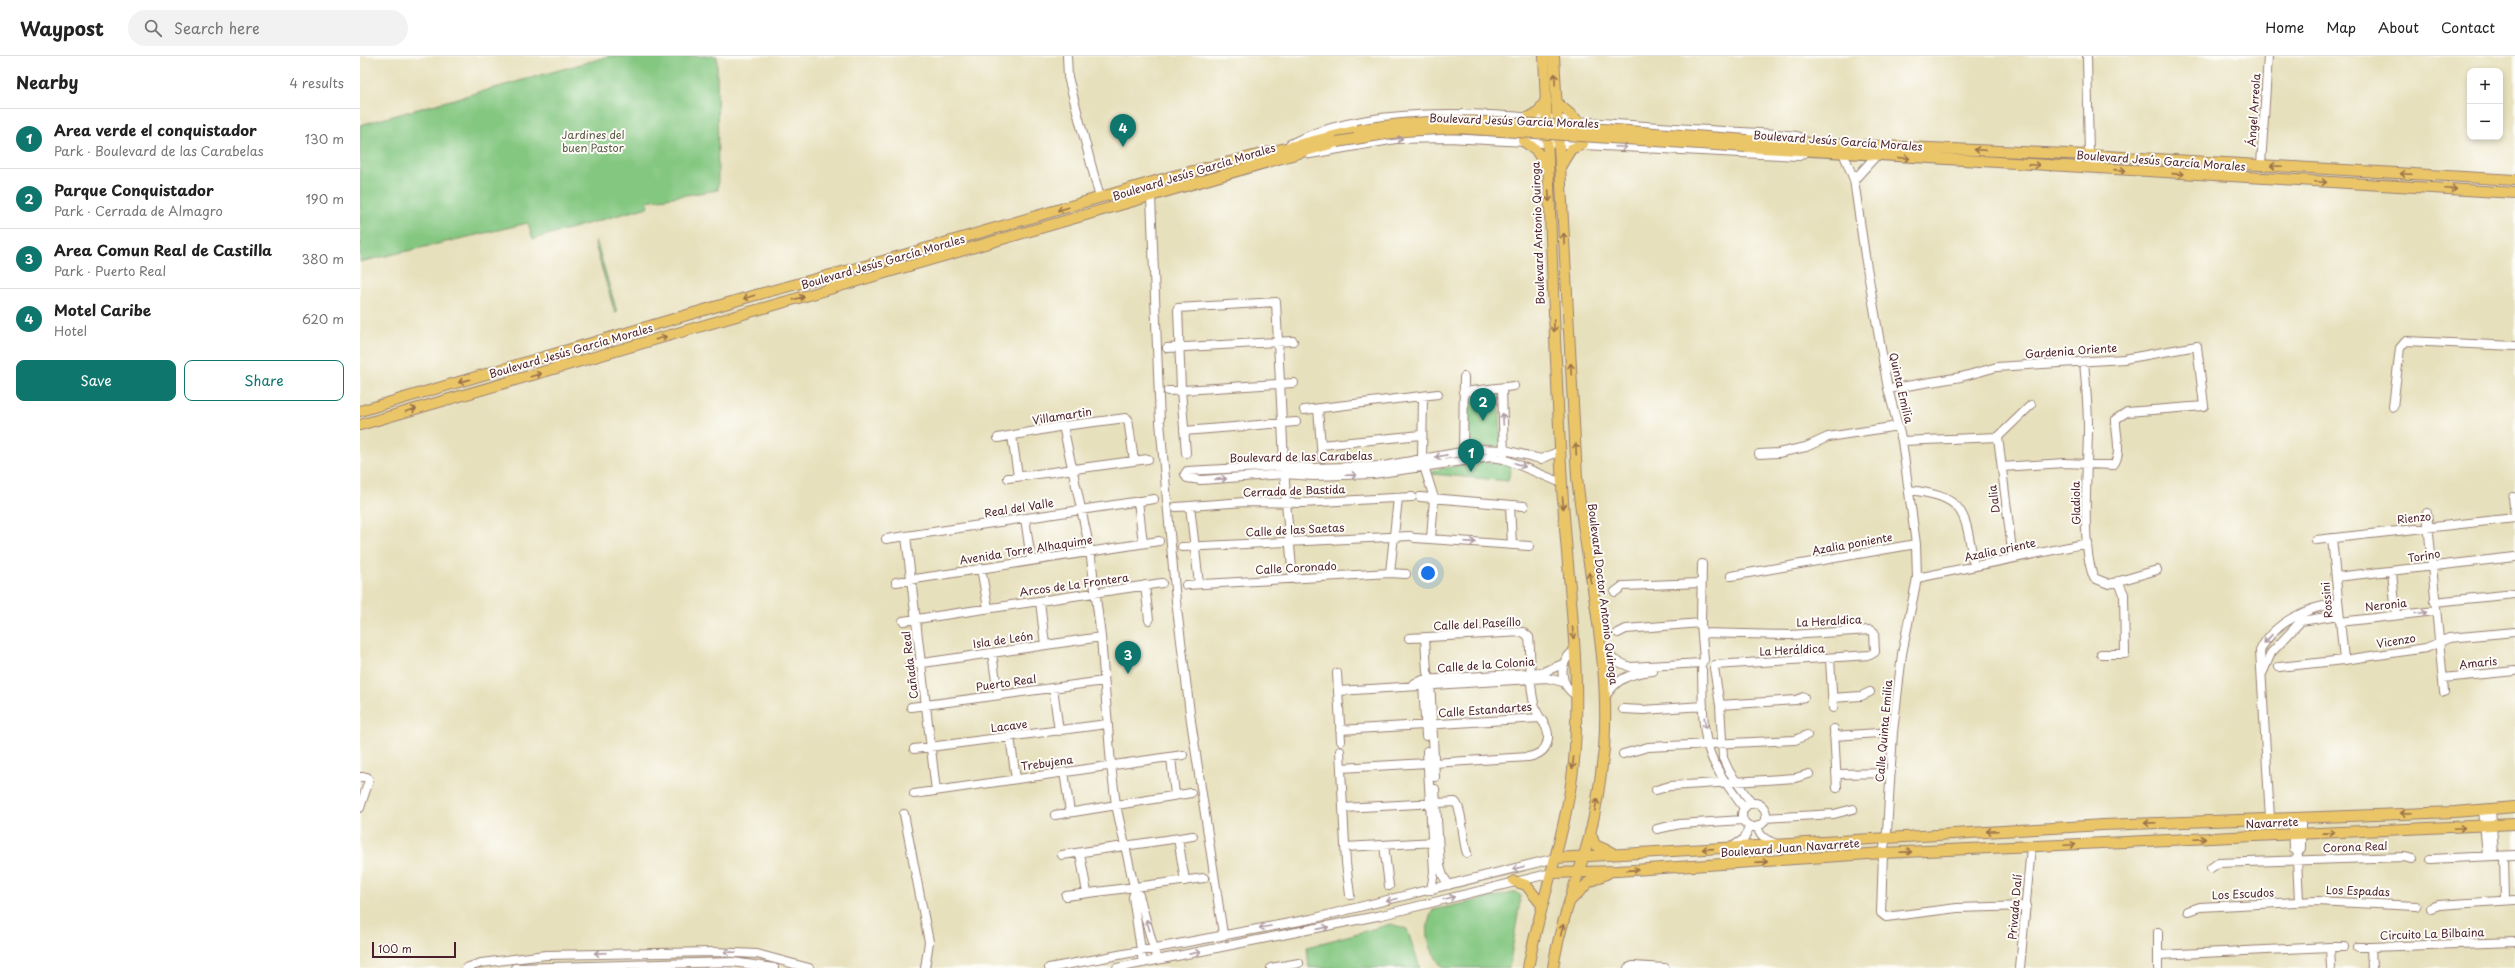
<!DOCTYPE html>
<html lang="en">
<head>
<meta charset="utf-8">
<style>
  body { margin:0; font-family:"Playpen Sans",sans-serif; background:#f2f2f2; color:#222 }
  .controls { position:absolute; right:12px; top:12px; display:grid; overflow:hidden; border-radius:8px; box-shadow:0 2px 6px #0003 }
  .controls button { width:36px; height:36px; display:grid; place-items:center; padding:0; border:0; border-bottom:1px solid #e0e0e0; background:#fff; color:#222; font:20px sans-serif }
  .scale { position:absolute; left:12px; bottom:10px; width:84px; box-sizing:border-box; padding-left:4px; border:2px solid #4a1f2b; border-top:0; font-size:11px; line-height:14px; white-space:nowrap; color:#4a1f2b; -webkit-text-stroke:3px #fdfcf7; paint-order:stroke }
  .you { position:absolute; left:1068px; top:517px; width:14px; height:14px; margin:-10px; border:3px solid #fff; border-radius:50%; background:#1a73e8; box-shadow:0 0 0 6px #1a73e833 }
  .badge { display:grid; place-items:center; width:26px; height:26px; border-radius:50%; background:#0f766e; color:#fff; font-size:13px; font-weight:700 }
  .pin { position:absolute; translate:-50% -33px; filter:drop-shadow(0 1px 2px #0008) }
  .pin::after { content:''; position:absolute; top:21px; width:14px; height:12px; background:inherit; clip-path:polygon(0 0,100% 0,50% 100%) }
  .list { margin:0; padding:0; list-style:none }
  h2 { display:flex; justify-content:space-between; align-items:center; height:52px; margin:0; padding:0 16px; font-size:17px }
  h2 small { font-size:13px; font-weight:400; color:#767676 }
  .list li { display:grid; grid-template-columns:26px 1fr auto; gap:12px; align-items:center; box-sizing:border-box; height:60px; padding:0 16px; border-top:1px solid #e0e0e0 }
  .list b { display:block; font-size:15px; white-space:nowrap }
  .list p { margin:0; font-size:13px; white-space:nowrap; color:#767676 }
  .list em { font-size:13px; font-style:normal; color:#767676 }
  .actions { display:flex; gap:8px; padding:12px 16px }
  .actions a { flex:1; padding:9px 0; border:1px solid #0f766e; border-radius:8px; text-align:center; font-size:14px; color:#0f766e }
  .actions .main { background:#0f766e; color:#fff }
  .icon { flex:none; width:22px; height:22px; fill:none; stroke:currentColor; stroke-width:2; stroke-linecap:round; stroke-linejoin:round }
  .map { position:relative; flex:none; width:2155px; height:912px; overflow:hidden }
  header { display:flex; align-items:center; gap:24px; box-sizing:border-box; height:56px; padding:0 20px; background:#fff; border-bottom:1px solid #e0e0e0 }
  header strong { font-size:19px }
  nav { display:flex; gap:22px; margin-inline-start:auto; font-size:14px }
  .search { width:280px; height:36px; background:#f2f2f2; display:flex; align-items:center; gap:10px; box-sizing:border-box; padding:0 14px; border-radius:22px; color:#767676; font-size:15px }
  main { display:flex }
  aside { flex:1; background:#fff }
  .map>svg:first-child { display:block }
</style>
</head>
<body>
<header>
<strong>Waypost</strong>
<div class="search"><svg class="icon" aria-label="search" viewBox="0 0 24 24"><circle cx="10" cy="10" r="6"/><path d="M15 15l6 6"/></svg>Search here</div>
<nav><a>Home</a><a>Map</a><a>About</a><a>Contact</a></nav>
</header>
<main>
<aside>
<h2>Nearby<small>4 results</small></h2>
<ul class="list">
<li><span class="badge">1</span><div><b>Area verde el conquistador</b><p>Park · Boulevard de las Carabelas</p></div><em>130 m</em></li>
<li><span class="badge">2</span><div><b>Parque Conquistador</b><p>Park · Cerrada de Almagro</p></div><em>190 m</em></li>
<li><span class="badge">3</span><div><b>Area Comun Real de Castilla</b><p>Park · Puerto Real</p></div><em>380 m</em></li>
<li><span class="badge">4</span><div><b>Motel Caribe</b><p>Hotel</p></div><em>620 m</em></li>
</ul>
<div class="actions"><a class="main">Save</a><a>Share</a></div>
</aside>
<div class="map">
<svg width="2155" height="912" viewBox="0 0 2155 912">
  <rect width="100%" height="100%" fill="#fdfcf7"/>
  <filter id="ink" filterUnits="userSpaceOnUse"><feTurbulence type="fractalNoise" baseFrequency=".025" numOctaves="2"/><feDisplacementMap in="SourceGraphic" scale="8" xChannelSelector="R" yChannelSelector="G"/><feConvolveMatrix kernelMatrix="1 2 1 2 8 2 1 2 1" color-interpolation-filters="sRGB"/></filter>
  <filter id="wash" filterUnits="userSpaceOnUse"><feTurbulence type="fractalNoise" baseFrequency=".012" numOctaves="4" result="noise"/><feDisplacementMap in="SourceGraphic" scale="16" xChannelSelector="R" yChannelSelector="G"/><feGaussianBlur stdDeviation="0.9" result="paint"/><feColorMatrix in="noise" values="0 0 0 0 0 0 0 0 0 0 0 0 0 0 0 0 0 1.4 0 .05"/><feComposite in="paint" operator="in"/></filter>
  <g filter="url(#wash)">
    <rect width="100%" height="100%" fill="#e7e0bc"/>
    <path fill="#84c781" stroke="#677356" d="M250,0H357L358,134L287,145L288,151L173,183L168,167L0,206V69Z
      M236,184L257,256L255,257L235,189Z
      M1139,335L1141,390L1105,392L1107,339Z
      M1124,405L1151,410L1148,425L1072,418L1074,414Z
      M1157,836L1161,840L1149,912H1083C1069,895 1062,874 1073,854Z
      M1031,868L1047,873L1060,912H949L947,891Z"/>
  </g>
  <g filter="url(#ink)">
    <g fill="none" stroke-linecap="round" stroke-linejoin="round">
      <defs>
        <path id="minor" d="M707,0L708,21L740,142
          M1727,0L1729,99L1732,108L1739,112
          M930,88C1017,43 1147,60 1241,67C1300,71 1358,75 1417,78L1437,80L1445,85
          M950,98L1036,83L1088,82L1439,100L1449,94
          M1484,99L1494,124L1505,200L1528,333L1542,385L1556,488L1557,522L1542,598L1533,676L1527,776L1523,797L1521,857L1526,861L1597,852L1667,850
          M1901,109L1908,0
          M1494,124L1516,100
          M791,141L800,366L816,545L831,665L863,878
          M807,292L933,285
          M1724,306C1726,328 1728,350 1728,373C1728,410 1720,490 1734,522L1749,528L1797,514
          M1142,332L1144,399
          M1528,333L1601,321L1637,311L1764,303L1837,290L1844,350L1767,356L1756,363C1755,377 1763,398 1753,409L1704,407L1642,411
          M808,335L934,327
          M1103,336L1154,330
          M1063,340L1062,404L1074,442L1071,483
          M2033,351L2040,292L2046,285L2155,290
          M958,353L962,402
          M944,354L1078,338
          M703,370L730,494L741,581L751,709L756,749L775,835L773,841L783,907
          M824,375L936,366
          M652,380L658,420
          M1638,381L1653,502
          M1638,381L1671,349
          M638,382L703,370L766,362L768,363L774,405
          M1542,385L1638,381
          M961,389L1061,379
          M1200,395L1181,403L1145,394L1118,393L1023,410L952,412L924,410L827,415L825,418L827,422L841,424L925,418L953,420L1013,418L1131,401L1144,403L1202,427
          M826,397L821,334L818,252L916,246L926,446L933,523
          M1399,398L1418,397L1446,391L1468,381L1538,370
          M1103,399L1104,321
          M648,422L788,403
          M1549,434C1608,441 1605,458 1614,510
          M1060,441L1164,450
          M2153,441L2155,460
          M778,445L783,487
          M1150,449L1152,489
          M830,450L839,528
          M816,451L885,446L941,447L1052,441
          M2067,457L2084,636
          M665,462L671,504
          M546,480L576,735
          M1055,482L1169,490
          M1972,482L1984,604
          M526,483L794,443
          M1956,484L2155,462
          M822,491L1050,480
          M1342,508L1341,567L1344,604
          M621,512L628,552
          M2032,516L2036,559
          M1030,517L1038,442
          M1371,520L1556,488
          M1976,521L2155,501
          M1557,522L1728,487
          M536,526L799,485
          M785,529L789,564
          M826,529L1030,517L1046,518
          M1255,536L1263,530L1341,527
          M680,545L685,589
          M2074,546L2155,538
          M543,565L802,527
          M1980,566L2075,555
          M1258,577L1266,573L1341,567
          M1342,577L1430,579L1510,574L1514,576L1515,596L1510,599L1355,609
          M1049,582L1163,576L1169,581C1172,605 1168,631 1176,654C1180,664 1189,670 1188,682C1187,694 1179,699 1168,701L1074,707
          M1065,582L1067,616L1070,624L1075,721
          M1241,590L1254,604L1270,611L1342,607
          M1215,594C1197,607 1199,629 1217,640
          M632,597L638,639
          M1741,598H1765L1764,538L1758,525
          M1470,603L1473,652
          M549,609L741,581
          M1919,611L1984,604L2066,592L2089,582L2155,576
          M1354,612L1360,649L1363,702L1369,715L1392,748
          M1342,614C1343,640 1341,672 1350,697C1357,717 1372,735 1384,752
          M1903,616L1911,597L1941,565L1979,559
          M977,617L981,685
          M2083,622L2155,615
          M1063,626L1066,680
          M1053,628L1063,624L1183,616L1203,608
          M693,632L699,675
          M978,635L1187,622L1203,626
          M1472,642L1501,640L1510,636
          M1244,643C1255,623 1270,617 1293,615
          M1360,649L1436,644L1444,641
          M551,651L744,625
          M1263,653L1283,654L1343,650
          M1474,673L1477,732
          M980,674L1179,662
          M1474,680L1533,676
          M650,681L656,723
          M554,693L747,668
          M980,695L986,807L990,839
          M1067,695L1074,816L1071,834
          M1263,698L1288,691L1435,684L1447,679
          M811,701L815,739
          M981,712L1067,707
          M704,716L710,756
          M1476,718L1531,717
          M0,721H7L9,724L0,752
          M1075,733L1080,810L1083,820L1089,829
          M1296,734L1310,730L1435,722L1449,718
          M554,738L823,699
          M1382 759a12 12 0 1 1 24 0a12 12 0 1 1-24 0Z
          M983,752L1095,746C1103,752 1102,785 1107,797
          M2131,753L2134,800
          M2123,754L2127,800
          M544,758L569,886L565,912
          M695,759L831,737
          M1933,761L1934,793L1938,797
          M1405,762L1474,758L1493,753
          M1910,762L1900,595C1913,566 1949,551 1978,547
          M1398,770C1398,781 1408,785 1417,788
          M1297,773L1320,768L1383,764
          M818,782L825,825
          M1024,789L1029,830
          M985,791L1076,786
          M1372,791L1384,783L1390,770
          M720,797L727,837
          M702,799L833,780
          M2144,800L2145,844
          M2070,803L2155,799
          M1851,812L1858,807L2044,801L2053,803
          M775,835L779,839L797,904
          M706,840L844,822
          M1939,845L1937,804L1938,797L1941,792V761
          M2071,852L2079,849L2155,844
          M1828,855L1840,851L1956,845L2056,850
          M1970,891H1984
          M1998,891H2011
          M1798,899V876
          M106,912L121,907L186,899L354,896L397,898L449,912
          M155,912L373,906L414,912
          M689,912L951,863L1196,802
          M757,912L1022,859L1192,817
          M911,912L939,907
          M1268,912L1273,910L1305,912
          M1660,912L1671,791
          M1798,912V899L1970,891L1971,912
          M2012,912L2011,891L2155,886"/>
        <path id="major" d="M1196,46L1218,65
          M1169,61L1179,55L1186,44
          M1387,84L1729,99L2155,124
          M1163,85L1175,93L1187,111
          M1386,91L2155,137
          M1200,111L1211,93L1223,88
          M0,355L392,240L523,205L813,120L998,74
          M0,369L977,86
          M1230,776L1235,789L1251,796
          M1196,802L1743,769L2095,756L2155,751
          M1192,817L1258,815L1523,797L2155,768
          M1154,825L1166,829L1182,849
          M1211,844L1229,826L1248,817
          M1168,912C1181,842 1207,776 1214,705C1222,613 1207,521 1202,429C1194,286 1190,143 1184,0
          M1193,912C1200,866 1218,823 1230,778C1237,750 1241,720 1244,692C1251,601 1226,511 1217,421L1194,0"/>
      </defs>
      <use href="#minor" stroke="#988074" stroke-width="10"/>
      <use href="#major" stroke="#988074" stroke-width="12"/>
      <use href="#minor" stroke="#fff" stroke-width="8"/>
      <use href="#major" stroke="#ebc669" stroke-width="10"/>
      <defs>
        <path id="major-bridge" d="M998,74C1066,61 1134,65 1203,70C1264,75 1325,79 1387,84
          M977,86L1044,75L1097,72L1386,91"/>
      </defs>
      <use href="#major-bridge" stroke="#988074" stroke-width="12" stroke-linecap="butt"/>
      <use href="#major-bridge" stroke="#ebc669" stroke-width="10"/>
    </g>
    <defs><path id="oneway-shaft" d="M-6 0H5M1.5-3L5.5 0L1.5 3" fill="none" stroke-width="1.6" stroke-linecap="round" stroke-linejoin="round"/></defs>
    <g stroke="#9a724a">
      <use href="#oneway-shaft" transform="translate(1195 23) rotate(-92)"/>
      <use href="#oneway-shaft" transform="translate(1620 94) rotate(-177)"/>
      <use href="#oneway-shaft" transform="translate(1544 102) rotate(3)"/>
      <use href="#oneway-shaft" transform="translate(1674 109) rotate(3)"/>
      <use href="#oneway-shaft" transform="translate(1916 110) rotate(-177)"/>
      <use href="#oneway-shaft" transform="translate(1760 114) rotate(4)"/>
      <use href="#oneway-shaft" transform="translate(1818 118) rotate(4)"/>
      <use href="#oneway-shaft" transform="translate(2046 118) rotate(-177)"/>
      <use href="#oneway-shaft" transform="translate(1961 126) rotate(3)"/>
      <use href="#oneway-shaft" transform="translate(2091 133) rotate(3)"/>
      <use href="#oneway-shaft" transform="translate(1189 140) rotate(87)"/>
      <use href="#oneway-shaft" transform="translate(703 153) rotate(163)"/>
      <use href="#oneway-shaft" transform="translate(1204 183) rotate(-93)"/>
      <use href="#oneway-shaft" transform="translate(389 241) rotate(163)"/>
      <use href="#oneway-shaft" transform="translate(439 242) rotate(-16)"/>
      <use href="#oneway-shaft" transform="translate(1194 270) rotate(87)"/>
      <use href="#oneway-shaft" transform="translate(301 282) rotate(-17)"/>
      <use href="#oneway-shaft" transform="translate(1211 313) rotate(-93)"/>
      <use href="#oneway-shaft" transform="translate(176 319) rotate(-16)"/>
      <use href="#oneway-shaft" transform="translate(104 325) rotate(164)"/>
      <use href="#oneway-shaft" transform="translate(51 354) rotate(-16)"/>
      <use href="#oneway-shaft" transform="translate(1216 393) rotate(-93)"/>
      <use href="#oneway-shaft" transform="translate(1203 447) rotate(86)"/>
      <use href="#oneway-shaft" transform="translate(1230 522) rotate(-100)"/>
      <use href="#oneway-shaft" transform="translate(1213 577) rotate(85)"/>
      <use href="#oneway-shaft" transform="translate(1213 707) rotate(96)"/>
      <use href="#oneway-shaft" transform="translate(1236 749) rotate(-79)"/>
      <use href="#oneway-shaft" transform="translate(2046 757) rotate(178)"/>
      <use href="#oneway-shaft" transform="translate(1790 767) rotate(178)"/>
      <use href="#oneway-shaft" transform="translate(2099 772) rotate(-3)"/>
      <use href="#oneway-shaft" transform="translate(1632 775) rotate(177)"/>
      <use href="#oneway-shaft" transform="translate(1969 777) rotate(-1)"/>
      <use href="#oneway-shaft" transform="translate(1840 783) rotate(-3)"/>
      <use href="#oneway-shaft" transform="translate(1710 789) rotate(-3)"/>
      <use href="#oneway-shaft" transform="translate(1348 793) rotate(176)"/>
      <use href="#oneway-shaft" transform="translate(1546 796) rotate(-2)"/>
      <use href="#oneway-shaft" transform="translate(1402 806) rotate(-4)"/>
      <use href="#oneway-shaft" transform="translate(1273 814) rotate(-4)"/>
      <use href="#oneway-shaft" transform="translate(1202 874) rotate(-76)"/>
    </g>
    <g stroke="#ae9aa0">
      <use href="#oneway-shaft" transform="translate(1037 83) rotate(-5)"/>
      <use href="#oneway-shaft" transform="translate(1261 91) rotate(3)"/>
      <use href="#oneway-shaft" transform="translate(1143 363) rotate(-93)"/>
      <use href="#oneway-shaft" transform="translate(1081 400) rotate(169)"/>
      <use href="#oneway-shaft" transform="translate(1160 409) rotate(21)"/>
      <use href="#oneway-shaft" transform="translate(991 419) rotate(-2)"/>
      <use href="#oneway-shaft" transform="translate(861 423) rotate(-4)"/>
      <use href="#oneway-shaft" transform="translate(1110 486) rotate(4)"/>
      <use href="#oneway-shaft" transform="translate(2061 557) rotate(-5)"/>
      <use href="#oneway-shaft" transform="translate(1908 583) rotate(133)"/>
      <use href="#oneway-shaft" transform="translate(1345 667) rotate(83)"/>
      <use href="#oneway-shaft" transform="translate(1158 812) rotate(166)"/>
      <use href="#oneway-shaft" transform="translate(1089 842) rotate(-14)"/>
      <use href="#oneway-shaft" transform="translate(1032 844) rotate(166)"/>
      <use href="#oneway-shaft" transform="translate(788 869) rotate(-106)"/>
      <use href="#oneway-shaft" transform="translate(905 871) rotate(171)"/>
      <use href="#oneway-shaft" transform="translate(963 872) rotate(-12)"/>
      <use href="#oneway-shaft" transform="translate(370 896) rotate(-178)"/>
      <use href="#oneway-shaft" transform="translate(240 897) rotate(178)"/>
      <use href="#oneway-shaft" transform="translate(835 897) rotate(-11)"/>
    </g>
  </g>
  <g text-anchor="middle" stroke-width="4" stroke-linejoin="round" paint-order="stroke">
    <g font-size="11" fill="#4a1f2b" stroke="#fdfcf7">
      <text transform="translate(1894 54) rotate(-86)" y="4">Ángel Arreola</text>
      <text transform="translate(1154 65) rotate(2)" y="4">Boulevard Jesús García Morales</text>
      <text transform="translate(1478 85) rotate(4)" y="4">Boulevard Jesús García Morales</text>
      <text transform="translate(1801 105) rotate(4)" y="4">Boulevard Jesús García Morales</text>
      <text transform="translate(834 116) rotate(-17)" y="4">Boulevard Jesús García Morales</text>
      <text transform="translate(1178 177) rotate(-92)" y="4">Boulevard Antonio Quiroga</text>
      <text transform="translate(523 206) rotate(-16)" y="4">Boulevard Jesús García Morales</text>
      <text transform="translate(211 295) rotate(-16)" y="4">Boulevard Jesús García Morales</text>
      <text transform="translate(1711 295) rotate(-4)" y="4">Gardenia Oriente</text>
      <text transform="translate(1541 332) rotate(77)" y="4">Quinta Emilia</text>
      <text transform="translate(702 360) rotate(-9)" y="4">Villamartin</text>
      <text transform="translate(941 401) rotate(-1)" y="4">Boulevard de las Carabelas</text>
      <text transform="translate(934 435) rotate(-2)" y="4">Cerrada de Bastida</text>
      <text transform="translate(1634 443) rotate(-97)" y="4">Dalia</text>
      <text transform="translate(1716 447) rotate(-91)" y="4">Gladiola</text>
      <text transform="translate(659 452) rotate(-9)" y="4">Real del Valle</text>
      <text transform="translate(2054 462) rotate(-6)" y="4">Rienzo</text>
      <text transform="translate(935 474) rotate(-3)" y="4">Calle de las Saetas</text>
      <text transform="translate(1492 488) rotate(-10)" y="4">Azalia poniente</text>
      <text transform="translate(666 494) rotate(-9)" y="4">Avenida Torre Alhaquime</text>
      <text transform="translate(1640 494) rotate(-12)" y="4">Azalia oriente</text>
      <text transform="translate(2064 500) rotate(-9)" y="4">Torino</text>
      <text transform="translate(936 512) rotate(-3)" y="4">Calle Coronado</text>
      <text transform="translate(714 529) rotate(-8)" y="4">Arcos de La Frontera</text>
      <text transform="translate(1243 538) rotate(83)" y="4">Boulevard Doctor Antonio Quiroga</text>
      <text transform="translate(1967 544) rotate(-95)" y="4">Rossini</text>
      <text transform="translate(2026 549) rotate(-6)" y="4">Neronia</text>
      <text transform="translate(1469 565) rotate(-3)" y="4">La Heraldica</text>
      <text transform="translate(1117 568) rotate(-3)" y="4">Calle del Paseíllo</text>
      <text transform="translate(643 584) rotate(-8)" y="4">Isla de León</text>
      <text transform="translate(2036 585) rotate(-9)" y="4">Vicenzo</text>
      <text transform="translate(1432 594) rotate(-3)" y="4">La Heráldica</text>
      <text transform="translate(2118 607) rotate(-6)" y="4">Amaris</text>
      <text transform="translate(550 609) rotate(-97)" y="4">Cañada Real</text>
      <text transform="translate(1126 609) rotate(-4)" y="4">Calle de la Colonia</text>
      <text transform="translate(646 627) rotate(-8)" y="4">Puerto Real</text>
      <text transform="translate(1125 654) rotate(-4)" y="4">Calle Estandartes</text>
      <text transform="translate(649 670) rotate(-7)" y="4">Lacave</text>
      <text transform="translate(1524 675) rotate(-85)" y="4">Calle Quinta Emilia</text>
      <text transform="translate(687 707) rotate(-8)" y="4">Trebujena</text>
      <text transform="translate(1912 767) rotate(-3)" y="4">Navarrete</text>
      <text transform="translate(1995 791) rotate(-2)" y="4">Corona Real</text>
      <text transform="translate(1430 792) rotate(-4)" y="4">Boulevard Juan Navarrete</text>
      <text transform="translate(1998 835) rotate(2)" y="4">Los Espadas</text>
      <text transform="translate(1883 838) rotate(-3)" y="4">Los Escudos</text>
      <text transform="translate(1655 851) rotate(-85)" y="4">Privada Dalí</text>
      <text transform="translate(2072 878) rotate(-2)" y="4">Circuito La Bilbaina</text>
    </g>
    <g font-size="11" fill="#5e5a49" stroke="#fdfcf7">
      <text x="233" y="83">Jardines del<tspan x="233" dy="13">buen Pastor</tspan></text>
    </g>
  </g>
</svg>
<div class="controls">
<button>+</button>
<button>−</button>
</div>
<div class="scale">100 m</div>
<div class="you"></div>
<div class="pin badge" style="left:1111px;top:416px">1</div>
<div class="pin badge" style="left:1123px;top:365px">2</div>
<div class="pin badge" style="left:768px;top:618px">3</div>
<div class="pin badge" style="left:763px;top:91px">4</div>
</div>
</main>
</body>
</html>
